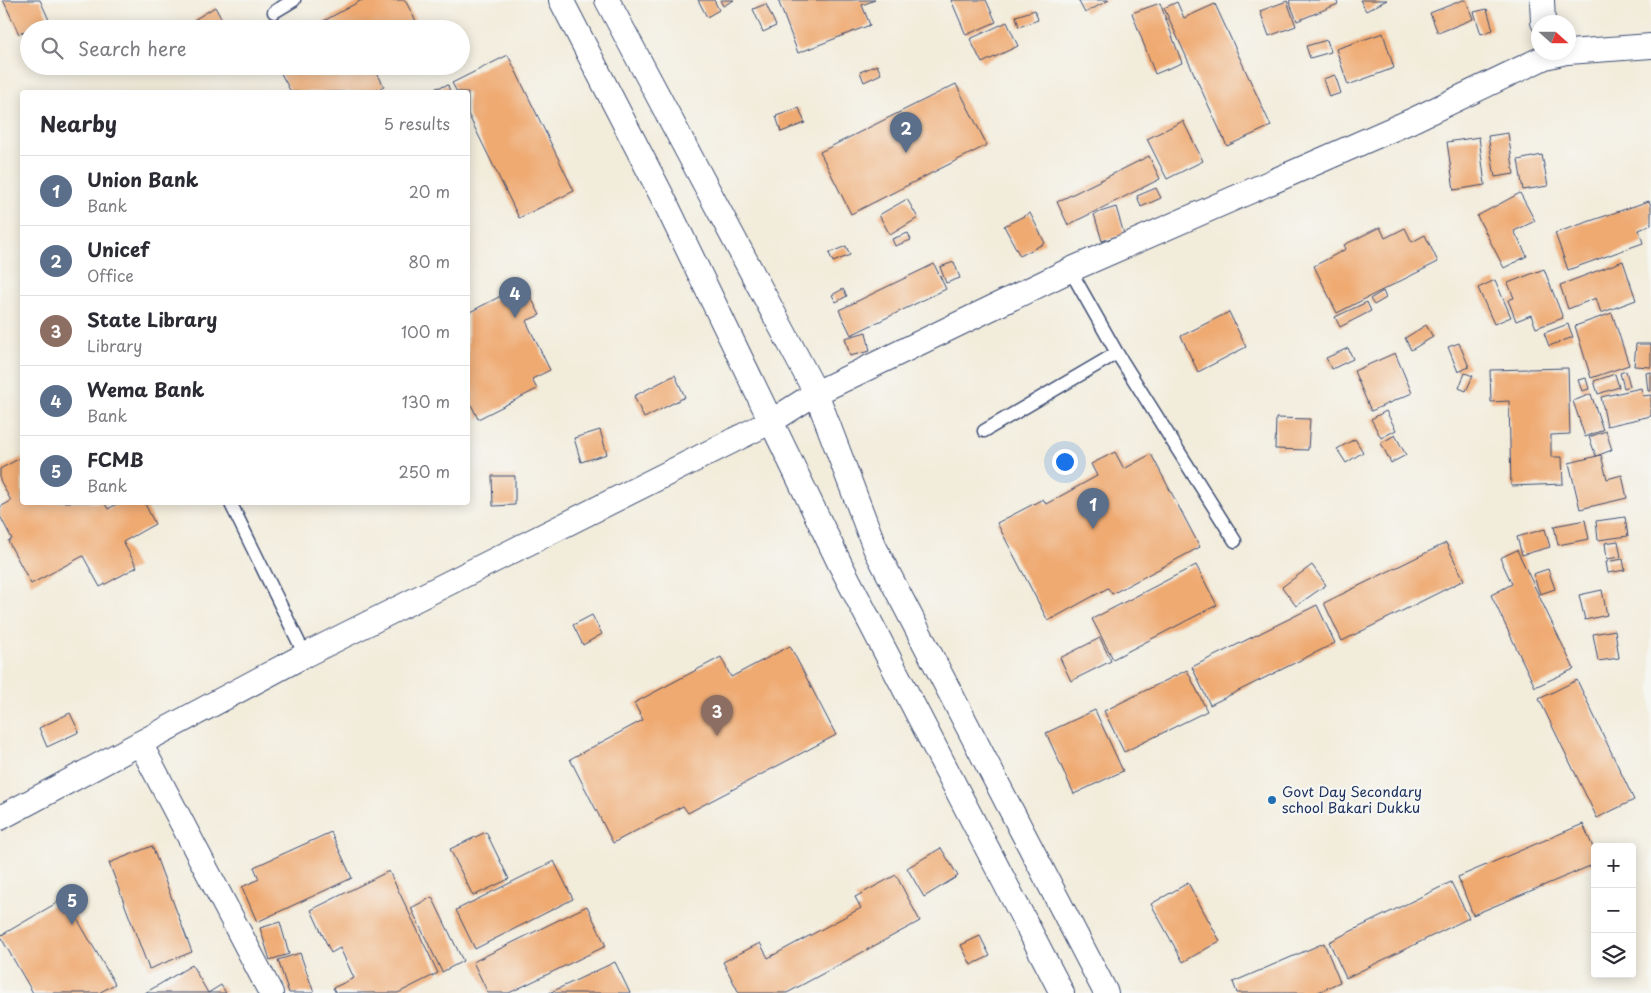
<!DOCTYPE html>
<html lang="en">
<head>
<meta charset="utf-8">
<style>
  body { margin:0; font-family:"Playpen Sans",sans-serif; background:#f7f7f7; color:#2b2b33 }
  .controls { position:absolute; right:15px; bottom:15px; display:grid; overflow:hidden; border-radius:5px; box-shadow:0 2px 12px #0003 }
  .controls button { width:45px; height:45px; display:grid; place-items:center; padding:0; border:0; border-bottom:1px solid #e1e1e2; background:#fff; color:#2b2b33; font:25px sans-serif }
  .compass { position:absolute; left:1531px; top:15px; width:45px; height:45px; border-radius:50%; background:#fff; box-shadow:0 2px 12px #0003; rotate:111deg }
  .you { position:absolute; left:1064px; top:461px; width:18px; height:18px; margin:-12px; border:4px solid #fff; border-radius:50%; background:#1a73e8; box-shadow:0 0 0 8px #1a73e833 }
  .badge { display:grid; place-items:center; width:32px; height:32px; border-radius:50%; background:#db2777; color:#fff; font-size:16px; font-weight:700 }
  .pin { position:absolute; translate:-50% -41px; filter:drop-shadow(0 1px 2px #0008) }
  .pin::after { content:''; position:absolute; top:26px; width:18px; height:15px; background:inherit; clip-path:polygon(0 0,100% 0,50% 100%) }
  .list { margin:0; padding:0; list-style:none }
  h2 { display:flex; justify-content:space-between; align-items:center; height:65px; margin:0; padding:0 20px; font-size:21px }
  h2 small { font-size:16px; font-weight:400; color:#7c7c81 }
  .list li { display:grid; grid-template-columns:32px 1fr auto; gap:15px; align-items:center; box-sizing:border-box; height:70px; padding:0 20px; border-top:1px solid #e1e1e2 }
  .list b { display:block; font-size:19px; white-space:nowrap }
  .list p { margin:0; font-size:16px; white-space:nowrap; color:#7c7c81 }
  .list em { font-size:16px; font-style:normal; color:#7c7c81 }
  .icon { flex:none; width:28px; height:28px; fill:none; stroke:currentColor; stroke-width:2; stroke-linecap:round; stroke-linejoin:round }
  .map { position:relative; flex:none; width:1651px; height:993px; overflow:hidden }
  .search { position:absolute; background:#fff; box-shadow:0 2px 12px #0003; left:20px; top:20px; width:450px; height:55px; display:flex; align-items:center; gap:12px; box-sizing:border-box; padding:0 18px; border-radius:28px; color:#7c7c81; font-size:19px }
  .panel { position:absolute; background:#fff; box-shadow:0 2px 12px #0003; left:20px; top:90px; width:450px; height:415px; border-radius:5px }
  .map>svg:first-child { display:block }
</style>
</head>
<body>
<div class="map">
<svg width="1651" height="993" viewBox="0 0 1651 993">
  <rect width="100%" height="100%" fill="#f6f6f2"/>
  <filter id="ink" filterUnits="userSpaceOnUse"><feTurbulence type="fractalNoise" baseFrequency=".02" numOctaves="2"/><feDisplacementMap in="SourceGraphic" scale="10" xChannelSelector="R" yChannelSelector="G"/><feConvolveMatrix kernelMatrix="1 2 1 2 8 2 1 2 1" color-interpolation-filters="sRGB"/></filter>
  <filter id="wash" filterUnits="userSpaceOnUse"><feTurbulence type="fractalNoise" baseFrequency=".0096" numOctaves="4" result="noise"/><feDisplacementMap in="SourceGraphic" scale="20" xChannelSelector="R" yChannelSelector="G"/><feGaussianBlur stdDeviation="1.12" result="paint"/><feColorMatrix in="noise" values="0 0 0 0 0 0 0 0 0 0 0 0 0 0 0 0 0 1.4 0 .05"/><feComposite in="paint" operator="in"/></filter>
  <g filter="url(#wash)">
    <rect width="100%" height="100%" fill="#f2ecdb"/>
    <g id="blocks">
      <path fill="#efaa72" d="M3,0H40L49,20L19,34Z
        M362,0H405L420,29H309Z
        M698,0H714L719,10L707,17Z
        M720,0H734L723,6Z
        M778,0H875L862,5L870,25L798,53Z
        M951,0H986L996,22L966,35Z
        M1078,0H1109L1085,13Z
        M1291,0H1336L1338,4L1297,21L1289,1Z
        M1360,0H1387L1366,11Z
        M1463,0H1466L1473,19L1438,33L1430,13Z
        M1287,1L1296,26L1269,36L1260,11Z
        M1177,2L1184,18L1215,4L1271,126L1227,146L1164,8Z
        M1160,3L1182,63L1155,74L1132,13Z
        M766,4L776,26L763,32L753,9Z
        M215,7L226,27L223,29H200L194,20Z
        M1487,9L1493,30L1481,34L1474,12Z
        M1035,10L1038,20L1019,27L1016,16Z
        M186,22L189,29H173Z
        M1007,22L1018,46L982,63L970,39Z
        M1383,33L1394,68L1348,85L1336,49Z
        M1327,40L1331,52L1310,58L1306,46Z
        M508,55L574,191L519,218L468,114V92H457L452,83Z
        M877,65L881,74L864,82L860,72Z
        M277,66H385L376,71L384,86L373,92H291Z
        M1335,75L1341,93L1329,97L1323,79Z
        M956,84L987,145L851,214L820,152Z
        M448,85L450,92H420Z
        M799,108L805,123L781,132L776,116Z
        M1183,121L1203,161L1167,179L1147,139Z
        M1508,133L1514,174L1495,177L1488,136Z
        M1479,137L1485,185L1454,190L1447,142Z
        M1542,155L1548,186L1523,190L1518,160Z
        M1149,156L1160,179L1068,225L1057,202Z
        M1156,188L1161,198L1141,207L1137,196Z
        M1520,193L1535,221L1514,231L1527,256L1504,268L1477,216Z
        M907,199L918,218L890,235L879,215Z
        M1649,201L1651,206V225L1639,230L1643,243L1568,270L1555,233Z
        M1116,207L1124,234L1102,241L1094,214Z
        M1030,213L1045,243L1020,256L1004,226Z
        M1380,227L1385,238L1405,228L1412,242L1425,235L1438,262L1337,313L1314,266L1346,249L1344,245Z
        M908,233L911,240L895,246L892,239Z
        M846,246L850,255L833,262L829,253Z
        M1623,261L1636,300L1601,313L1596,298L1568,309L1560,285Z
        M954,262L960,278L946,283L940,267Z
        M934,264L946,289L851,335L839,310Z
        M1544,269L1563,318L1536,328L1531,315L1516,321L1508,300L1514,298L1508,283Z
        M1495,280L1511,317L1494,324L1478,288Z
        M524,284L540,315L526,321L550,370L532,379L537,389L478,419L468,398V313Z
        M843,289L847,296L836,302L832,295Z
        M1383,291L1386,298L1374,305L1370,299Z
        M1367,302L1371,311L1340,327L1335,317Z
        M1229,312L1246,347L1198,372L1181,336Z
        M1612,313L1629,365L1591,378L1575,326Z
        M1568,324L1573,337L1549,346L1544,333Z
        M1426,325L1433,337L1411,350L1405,338Z
        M866,332L870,351L850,356L845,338Z
        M1459,343L1469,367L1458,372L1448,347Z
        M1636,344H1651V367L1634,366Z
        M1348,348L1353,359L1332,369L1326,358Z
        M1395,353L1412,393L1371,411L1354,371Z
        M1568,368L1570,434L1551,435V457H1562L1563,484L1511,486L1509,401L1491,402L1490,370Z
        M1626,371L1630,386L1624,388L1620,373Z
        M1651,372V391H1648L1646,373Z
        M1465,373L1473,376L1466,391L1459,388Z
        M1615,374L1619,387L1598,394L1594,381Z
        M675,375L685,397L644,418L634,396Z
        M1586,378L1589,389L1582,391L1578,380Z
        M1641,388L1643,396L1651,395V416L1607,426L1601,397Z
        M1591,394L1603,430L1585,437L1573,401Z
        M1386,411L1396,430L1381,438L1371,419Z
        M1276,418L1310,419L1308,450L1275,449Z
        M600,430L607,454L581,462L574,438Z
        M1606,431L1612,450L1596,456L1589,437Z
        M1395,435L1406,455L1391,463L1381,443Z
        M1355,439L1363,452L1346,463L1337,449Z
        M1115,452L1124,469L1151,454L1200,547L1112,594L1108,588L1048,621L997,523L1043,499L1046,504L1097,476L1091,464Z
        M1601,455L1607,479L1622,475L1627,498L1580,509L1569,463Z
        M22,457V502H104L108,509L120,502H144L155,524L123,542L137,567L100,587L83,556L31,584L8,541L12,539L0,516V507L11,501L0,480V469Z
        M492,476H515V505L493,506Z
        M1625,517L1628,536L1598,540L1596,521Z
        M1585,520L1589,539L1558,545L1554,526Z
        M1545,529L1550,547L1522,555L1517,537Z
        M1618,541L1621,557L1607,559L1605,543Z
        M1446,543L1464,580L1342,641L1324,603Z
        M1517,550L1574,669L1535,687L1491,595L1512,584L1500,558Z
        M1623,559L1625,570L1608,573L1606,562Z
        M1196,565L1217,605L1113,659L1092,619Z
        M1312,565L1326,585L1296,606L1282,587Z
        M1548,569L1555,589L1540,594L1533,574Z
        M1602,590L1607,615L1585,620L1579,595Z
        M1317,605L1335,643L1210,705L1192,667Z
        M592,615L602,634L583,645L573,625Z
        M1615,630L1619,658L1598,661L1593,634Z
        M1100,638L1111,661L1071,681L1060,658Z
        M790,646L836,735L688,813L683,806L613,843L570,759L643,720L634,703L721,657L731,677Z
        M1187,670L1207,711L1124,752L1104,711Z
        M1577,680L1634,800L1597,818L1539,699Z
        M1095,710L1123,771L1074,794L1046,733Z
        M70,713L79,732L47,747L39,728Z
        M1583,824L1595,852V864L1473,915L1458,877Z
        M331,832L352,878L257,922L242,887L259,879L254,867Z
        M486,832L509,879L473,896L450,849Z
        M152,846L192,952L149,969L109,863Z
        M941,848L958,876L924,897L907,868Z
        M554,861L573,899L475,949L456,910Z
        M389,871L438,973L398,993H336L333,988L354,978L340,948L331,953L311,910Z
        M896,875L920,921L787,993H739L723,962L760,943L768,958L861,908L855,897Z
        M1451,882L1469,918L1346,978L1329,942Z
        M1188,883L1220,941L1183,962L1151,904Z
        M432,897L463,961L442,972L411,908Z
        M65,898L115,984L99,993H33L0,936Z
        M587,906L606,946L509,993H488L473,962Z
        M280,922L289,954L270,960L260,928Z
        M980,936L990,956L971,965L961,945Z
        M1324,943L1340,982L1316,993H1237L1233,982Z
        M300,953L314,993H289L278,960Z
        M615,962L630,993H549Z
        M192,965L208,993L221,985L226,993H145Z"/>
    </g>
  </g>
  <g filter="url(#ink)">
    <use href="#blocks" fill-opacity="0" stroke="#3b4b71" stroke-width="1"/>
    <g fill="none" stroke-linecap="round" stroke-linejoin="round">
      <defs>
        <path id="lane" d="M274,12L294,0
          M1070,270L1117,353L1235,541
          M984,431L1117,353
          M230,502L305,655"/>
        <path id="street" d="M561,0L664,200L840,564L1062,993
          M607,0L816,393L875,548L1106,993
          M1542,0L1543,22
          M1568,52L1651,46
          M140,743L271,993
          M0,818L305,655L772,421L816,393L1070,270L1411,121L1545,57L1566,52"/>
      </defs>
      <use href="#lane" stroke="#3b4b71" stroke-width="15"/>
      <use href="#street" stroke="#3b4b71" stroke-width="26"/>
      <use href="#lane" stroke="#fff" stroke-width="12"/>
      <use href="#street" stroke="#fff" stroke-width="24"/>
    </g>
  </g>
  <circle fill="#1f6fb2" stroke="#f6f6f2" stroke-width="2" cx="1272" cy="800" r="5"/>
  <g text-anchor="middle" stroke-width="4.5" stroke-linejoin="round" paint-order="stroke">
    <g font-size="14" fill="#1b2f5e" stroke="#f6f6f2" text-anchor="start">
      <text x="1282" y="797">Govt Day Secondary<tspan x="1282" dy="16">school Bakari Dukku</tspan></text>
    </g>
  </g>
</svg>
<div class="controls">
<button>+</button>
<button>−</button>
<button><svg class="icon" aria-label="layers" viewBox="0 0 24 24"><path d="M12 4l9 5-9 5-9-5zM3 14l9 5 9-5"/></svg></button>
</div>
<svg class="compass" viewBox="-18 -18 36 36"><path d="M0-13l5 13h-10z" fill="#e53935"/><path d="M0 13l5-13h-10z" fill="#7c7c81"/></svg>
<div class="you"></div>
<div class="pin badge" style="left:1093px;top:529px;background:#5c6f8a">1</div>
<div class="pin badge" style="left:906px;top:153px;background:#5c6f8a">2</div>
<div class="pin badge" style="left:717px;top:736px;background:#8d6e63">3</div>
<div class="pin badge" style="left:515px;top:318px;background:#5c6f8a">4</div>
<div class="pin badge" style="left:72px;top:925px;background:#5c6f8a">5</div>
<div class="search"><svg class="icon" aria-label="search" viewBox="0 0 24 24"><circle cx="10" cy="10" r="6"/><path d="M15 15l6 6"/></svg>Search here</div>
<section class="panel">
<h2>Nearby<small>5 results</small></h2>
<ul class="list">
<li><span class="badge" style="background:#5c6f8a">1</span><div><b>Union Bank</b><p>Bank</p></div><em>20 m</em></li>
<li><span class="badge" style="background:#5c6f8a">2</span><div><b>Unicef</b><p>Office</p></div><em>80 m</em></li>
<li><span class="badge" style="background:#8d6e63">3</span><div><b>State Library</b><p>Library</p></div><em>100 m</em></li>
<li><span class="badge" style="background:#5c6f8a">4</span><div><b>Wema Bank</b><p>Bank</p></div><em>130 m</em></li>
<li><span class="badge" style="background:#5c6f8a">5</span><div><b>FCMB</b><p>Bank</p></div><em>250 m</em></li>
</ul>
</section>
</div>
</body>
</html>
